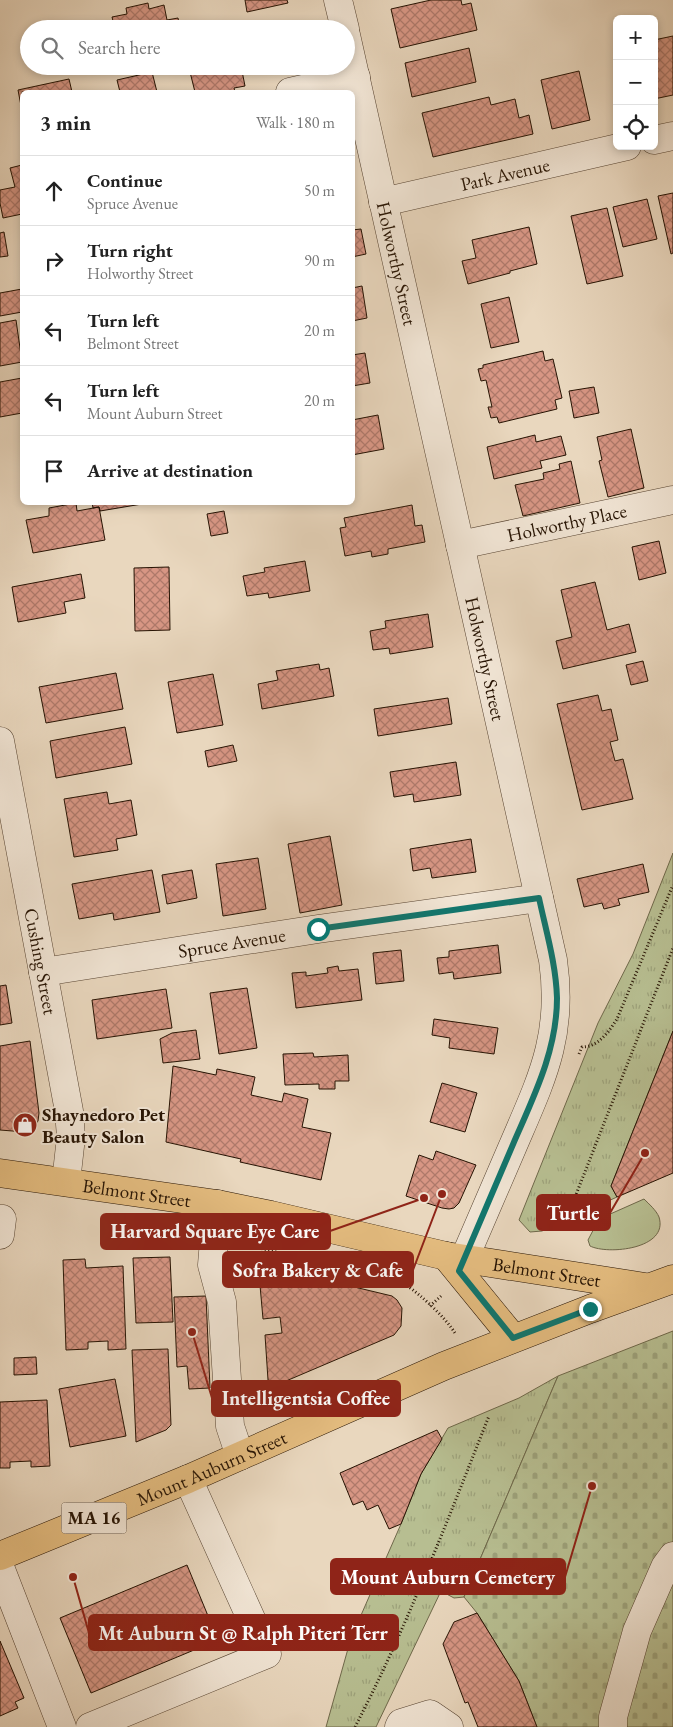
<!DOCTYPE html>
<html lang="en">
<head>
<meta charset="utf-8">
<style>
  body { margin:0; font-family:"EB Garamond",serif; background:#f2f2f2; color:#222 }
  .controls { position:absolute; right:15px; top:15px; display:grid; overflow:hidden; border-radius:8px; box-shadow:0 2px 8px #0003 }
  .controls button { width:45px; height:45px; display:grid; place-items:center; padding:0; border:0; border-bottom:1px solid #e0e0e0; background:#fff; color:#222; font:25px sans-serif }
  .stop { position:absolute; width:15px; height:15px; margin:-11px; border:4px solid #0f766e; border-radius:50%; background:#fff }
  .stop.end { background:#0f766e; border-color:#fff; box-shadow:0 1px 5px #0008 }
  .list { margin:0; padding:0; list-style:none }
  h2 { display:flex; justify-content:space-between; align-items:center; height:65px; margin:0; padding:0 20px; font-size:21px }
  h2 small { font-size:16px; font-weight:400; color:#767676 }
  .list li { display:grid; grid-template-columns:32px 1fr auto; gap:15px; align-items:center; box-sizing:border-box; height:70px; padding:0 20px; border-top:1px solid #e0e0e0 }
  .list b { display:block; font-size:19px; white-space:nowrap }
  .list p { margin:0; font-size:16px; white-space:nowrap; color:#767676 }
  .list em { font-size:16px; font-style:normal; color:#767676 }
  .icon { flex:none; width:28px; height:28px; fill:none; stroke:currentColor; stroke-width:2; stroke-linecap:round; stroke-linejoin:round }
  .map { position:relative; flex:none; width:673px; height:1727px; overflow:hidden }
  .search { position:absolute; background:#fff; box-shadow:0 2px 8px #0003; left:20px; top:20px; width:335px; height:55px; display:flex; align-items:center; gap:12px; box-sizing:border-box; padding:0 18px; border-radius:28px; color:#767676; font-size:19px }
  .panel { position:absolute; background:#fff; box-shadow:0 2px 8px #0003; left:20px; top:90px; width:335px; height:415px; border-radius:8px }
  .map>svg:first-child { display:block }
</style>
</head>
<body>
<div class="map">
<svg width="673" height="1727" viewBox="0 0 673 1727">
  <defs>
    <pattern id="grass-tufts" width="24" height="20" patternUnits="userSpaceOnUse" patternTransform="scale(1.25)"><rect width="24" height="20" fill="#b7be91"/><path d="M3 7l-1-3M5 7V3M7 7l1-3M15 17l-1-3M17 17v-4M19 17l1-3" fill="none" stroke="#9da27b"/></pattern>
    <pattern id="cemetery-stones" width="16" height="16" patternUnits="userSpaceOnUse" patternTransform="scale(1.25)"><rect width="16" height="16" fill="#b7be91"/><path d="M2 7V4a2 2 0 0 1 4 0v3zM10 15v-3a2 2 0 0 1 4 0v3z" fill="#9da27b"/></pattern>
    <pattern id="building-cross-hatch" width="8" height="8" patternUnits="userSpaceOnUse" patternTransform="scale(1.25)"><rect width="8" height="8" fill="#d79684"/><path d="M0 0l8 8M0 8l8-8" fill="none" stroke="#ae796a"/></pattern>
  </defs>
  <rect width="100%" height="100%" fill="#e9d7be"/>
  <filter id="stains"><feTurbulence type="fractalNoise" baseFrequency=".004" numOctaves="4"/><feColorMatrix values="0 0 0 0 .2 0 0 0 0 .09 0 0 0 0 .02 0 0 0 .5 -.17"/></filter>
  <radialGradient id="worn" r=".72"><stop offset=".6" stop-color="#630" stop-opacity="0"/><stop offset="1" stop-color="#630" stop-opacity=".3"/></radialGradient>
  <path fill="url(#grass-tufts)" stroke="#6e684a" d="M673,853V1031L611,1186L617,1197L542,1231L530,1232L519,1220L598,1023L633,954Z
    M558,1376L464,1597L454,1598L441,1591L376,1727H326L351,1638L401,1524L421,1474L448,1428L519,1398Z"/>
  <path fill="url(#cemetery-stones)" stroke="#6e684a" d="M673,1331V1727H537L519,1681L477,1613L464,1597L558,1376Z"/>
  <path fill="#b7be91" stroke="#6e684a" d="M644,1199C649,1204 656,1210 659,1217C669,1249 608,1255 590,1246L588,1240L599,1219Z"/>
  <path fill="url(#building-cross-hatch)" stroke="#261303" d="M245,0H287L288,3L247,12Z
    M431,0H461L462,5L471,3L477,30L400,48L391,9Z
    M148,3L149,9L164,5L167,20L178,18L180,29H115L112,17L127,14L126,8Z
    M673,36V95L654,99V40Z
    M469,48L476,82L412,97L405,63Z
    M196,66H241L245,86L234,88L235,92H195L189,68Z
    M273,66H292L274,70Z
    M579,71L590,120L552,129L541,80Z
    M152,72L157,92H120L117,80Z
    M69,79L72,92H22V111L18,90Z
    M489,97L491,105L515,99L519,118L529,115L533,134L433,157L422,113Z
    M22,165V214L3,218L0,203V190L15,187L10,168Z
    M673,193V253L671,254L658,196Z
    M647,199L657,239L623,247L613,207Z
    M607,208L623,276L587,284L571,216Z
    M529,227L537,264L510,271V273L468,284L462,261L476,258L472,240Z
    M361,229L366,254L352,257V230Z
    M4,232L8,256L0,257V233Z
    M362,286L367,318L352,321V288Z
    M22,289V312L0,316V293Z
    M509,297L519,342L491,348L481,304Z
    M16,320L22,362L0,366V323Z
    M543,351L545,361L553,359L562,398L555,400L557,409L499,423L497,417L491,418L488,407H492L486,380L481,381L478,369L483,368V365Z
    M365,353L370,383L352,386V355Z
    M22,378V413L0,417V382Z
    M594,387L599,413L574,418L569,391Z
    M378,415L384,449L352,455V420Z
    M631,429L644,488L608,497L599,461L602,460L597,437Z
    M535,435L536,442L561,436L566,455L540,461L542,468L494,479L487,447Z
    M571,461L580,503L523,516L515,485L544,479L543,473L560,469L559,464Z
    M92,502H141L142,504L100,511L99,507L93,508Z
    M76,503L77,511L99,507L105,540L33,553L26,520L49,516V508Z
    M412,505L415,526L422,525L425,542L388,549V554L372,557L371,551L345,556L340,528L346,527L344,518Z
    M224,511L228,533L211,536L207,514Z
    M659,541L666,573L639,580L632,547Z
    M305,561L310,591L269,598L268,593L247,596L243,576L265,572L264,568Z
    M169,567L170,630L135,631L134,568Z
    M81,574L85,598L64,602L66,613L18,622L12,587Z
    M595,582L607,630L629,624L636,652L563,669L556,641L572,637L561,590Z
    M428,614L433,647L390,654L389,648L373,650L370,631L386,628L385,621Z
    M643,661L648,681L631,685L626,665Z
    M319,664L320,670L329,668L334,696L262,709L258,684L278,680L276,671Z
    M116,673L123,709L46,723L39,687Z
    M213,674L223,725L177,733L168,682Z
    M598,695L602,711L611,709L618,740L610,742L615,761L623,759L633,799L582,810L557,704Z
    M448,698L452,724L378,736L374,709Z
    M125,727L132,764L56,778L50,741Z
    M233,745L237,761L208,767L205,751Z
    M456,762L461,795L414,802L413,794L394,797L390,772Z
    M107,792L109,804L131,800L137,835L116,839L118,850L74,857L64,799Z
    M330,836L342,905L300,913L288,844Z
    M471,839L476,872L432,878L430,868L413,871L410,849Z
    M258,858L266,909L223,916L216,864Z
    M643,864L649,892L618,899L620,905L604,909L602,903L584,907L577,879Z
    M152,870L160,912L114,920L113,913L79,919L72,884Z
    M192,870L197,898L167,904L162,875Z
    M498,945L501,973L454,979L453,972L439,974L437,958L449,957V951Z
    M401,950L404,981L376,984L373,953Z
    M338,966L339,971L358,969L362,1000L296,1008L292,973L306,972V976L328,973L327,968Z
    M6,985L12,1023L0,1025V986Z
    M247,988L257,1048L219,1054L210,993Z
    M166,989L172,1028L97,1039L92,1000Z
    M434,1019L498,1028L494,1054L449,1048L450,1038L432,1035Z
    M196,1030L200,1059L163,1063L160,1039L172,1033Z
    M673,1031V1173L617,1197L611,1186Z
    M30,1041L39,1113L38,1121L33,1128L25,1132L0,1130V1046Z
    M313,1053L314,1057L348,1055L349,1081H335V1089H319V1084L285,1085L283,1054Z
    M173,1066L216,1075L217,1069L255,1077L251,1095L282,1102L284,1093L308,1099L302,1127L331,1133L321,1180L240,1162L241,1159L166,1142Z
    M442,1083L477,1093L465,1132L430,1122Z
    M436,1151L476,1165L459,1203L454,1208L449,1209L442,1208L406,1196L419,1155L433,1160Z
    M170,1257L173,1322L136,1323L133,1258Z
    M85,1259L86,1268L123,1266L126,1349L108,1350V1341L88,1342V1349L66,1350L63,1260Z
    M271,1267L392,1296L397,1300L402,1308L401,1326L394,1335L279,1384L268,1380L265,1335L282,1333L280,1317L263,1319L259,1274Z
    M206,1296L210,1388L189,1389L187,1366L177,1367L174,1297Z
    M168,1349L171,1425L166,1430L136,1442L132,1350Z
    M36,1357L37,1374L14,1375V1358Z
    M115,1379L126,1436L70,1447L59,1389Z
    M47,1400L50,1466L31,1467V1461L10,1462V1468H0V1402Z
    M437,1430L442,1439L421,1474L401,1524L389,1529L378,1505L367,1510L363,1501L353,1505L340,1473Z
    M187,1565L218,1640L91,1693L60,1618Z
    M477,1613L519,1681L537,1727H478L468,1702L465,1703L443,1644L454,1622Z
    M0,1641L24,1698L15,1702L18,1708L0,1716Z"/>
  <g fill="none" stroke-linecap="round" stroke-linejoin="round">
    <defs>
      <g id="minor">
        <path d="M338,0L345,29"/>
        <path id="s1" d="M346,35L553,960C564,1037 541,1080 512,1148C494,1189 477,1230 459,1271"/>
        <path d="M290,92L356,77"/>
        <path d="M654,140L673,136"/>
        <path id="s2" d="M383,202L627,146"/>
        <path id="s3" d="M460,545L673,500"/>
        <path id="s4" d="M0,741L69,1111L71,1137L66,1182"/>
        <path id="s5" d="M43,972L318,929L539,898"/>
        <path d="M217,1204L212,1265L222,1302L230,1426L240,1456"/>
        <path d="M0,1235L2,1219"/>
        <path d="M0,1567L62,1727"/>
        <path d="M90,1727L267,1654L188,1479"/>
        <path d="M399,1727L401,1723L430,1714L449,1727"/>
        <path d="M613,1727V1717L637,1631L665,1567L673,1556"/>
      </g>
      <g id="major">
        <path id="s6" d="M0,1173L217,1204L271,1215L446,1256L645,1287"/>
        <path d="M446,1256L513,1338"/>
        <path id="s7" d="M0,1556L188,1479L444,1366L590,1309L673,1279"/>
      </g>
    </defs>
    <use href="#minor" stroke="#574432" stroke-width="29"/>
    <use href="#major" stroke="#261303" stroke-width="29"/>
    <path stroke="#261303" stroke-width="3" stroke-dasharray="1 2.5" stroke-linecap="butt" d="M579,1054L582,1047C599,1047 609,1031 617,1019L673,885
      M566,1220L673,948
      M241,1244L379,1275C388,1278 397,1281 406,1285C421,1295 445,1317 455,1333
      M430,1306L441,1296
      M355,1727C407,1627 447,1521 489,1416"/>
    <use href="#minor" stroke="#f1e5d5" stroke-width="28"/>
    <use href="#major" stroke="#e4bc7f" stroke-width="28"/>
  </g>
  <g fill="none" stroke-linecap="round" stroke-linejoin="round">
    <path stroke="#0f766e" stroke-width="6" d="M318,929L539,898C546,931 556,964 557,998C557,1050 534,1096 514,1142C496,1185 477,1228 459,1271L513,1338L590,1309"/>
  </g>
  <defs>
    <symbol id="shop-disc" viewBox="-11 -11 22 22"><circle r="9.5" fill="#8f2418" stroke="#f1e5d5"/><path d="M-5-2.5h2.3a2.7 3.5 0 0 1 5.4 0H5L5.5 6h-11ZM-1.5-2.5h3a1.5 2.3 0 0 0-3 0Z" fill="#fff"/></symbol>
  </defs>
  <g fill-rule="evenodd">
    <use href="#shop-disc" x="11" y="1111" width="28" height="28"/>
  </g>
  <g text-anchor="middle" stroke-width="4" stroke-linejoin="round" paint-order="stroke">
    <rect fill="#f1e5d5" stroke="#635242" stroke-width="1" x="61.5" y="1502.5" width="65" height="31" rx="4"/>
    <g font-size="18" font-weight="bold" fill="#261303">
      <text x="94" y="1524">MA 16</text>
    </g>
    <g font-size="19" fill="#261303" stroke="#f1e5d5">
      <text dy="7" stroke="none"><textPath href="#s2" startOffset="125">Park Avenue</textPath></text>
      <text dy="7" stroke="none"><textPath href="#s1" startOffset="234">Holworthy Street</textPath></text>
      <text dy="7" stroke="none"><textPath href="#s3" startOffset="109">Holworthy Place</textPath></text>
      <text dy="7" stroke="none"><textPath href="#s1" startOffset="639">Holworthy Street</textPath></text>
      <text dy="7" stroke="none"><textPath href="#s5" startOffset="191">Spruce Avenue</textPath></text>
      <text dy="7" stroke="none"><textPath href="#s4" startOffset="224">Cushing Street</textPath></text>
      <text dy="7" stroke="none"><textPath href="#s6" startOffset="138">Belmont Street</textPath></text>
      <text dy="7" stroke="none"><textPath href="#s6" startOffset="556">Belmont Street</textPath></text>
      <text dy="7" stroke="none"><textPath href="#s7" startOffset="229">Mount Auburn Street</textPath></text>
    </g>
    <g font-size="19" font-weight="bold" fill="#261303" stroke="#f1e5d5" text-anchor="start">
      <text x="42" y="1121">Shaynedoro Pet<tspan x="42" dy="22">Beauty Salon</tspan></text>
    </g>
  </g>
  <path fill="none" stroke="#8f2418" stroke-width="2" d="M645 1153L610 1213M424 1198L330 1231M442 1194L413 1270M192 1332L212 1398M592 1486L565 1577M73 1577L89 1633"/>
  <g fill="#8f2418" stroke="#f1e5d5" stroke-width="2">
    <circle cx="645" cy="1153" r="5"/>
    <circle cx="424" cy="1198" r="5"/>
    <circle cx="442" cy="1194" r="5"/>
    <circle cx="192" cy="1332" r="5"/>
    <circle cx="592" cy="1486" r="5"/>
    <circle cx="73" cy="1577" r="5"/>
  </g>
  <g fill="#8f2418" stroke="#8f2418" stroke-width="2">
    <rect x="537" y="1195" width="73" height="35" rx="5"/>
    <rect x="101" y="1214" width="229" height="35" rx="5"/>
    <rect x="223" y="1252" width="190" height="35" rx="5"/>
    <rect x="212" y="1381" width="188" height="35" rx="5"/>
    <rect x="331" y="1559" width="234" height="35" rx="5"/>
    <rect x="89" y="1615" width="309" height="35" rx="5"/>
  </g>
  <g font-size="20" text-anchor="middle" font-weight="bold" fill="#fff">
    <text x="573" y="1220">Turtle</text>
    <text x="215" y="1238">Harvard Square Eye Care</text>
    <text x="318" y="1277">Sofra Bakery &amp; Cafe</text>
    <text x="306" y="1405">Intelligentsia Coffee</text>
    <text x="448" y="1584">Mount Auburn Cemetery</text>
    <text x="243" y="1640">Mt Auburn St @ Ralph Piteri Terr</text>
  </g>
  <rect width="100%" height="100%" filter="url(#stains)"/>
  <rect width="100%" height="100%" fill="url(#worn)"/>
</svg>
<div class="controls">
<button>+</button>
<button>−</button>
<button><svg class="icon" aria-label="locate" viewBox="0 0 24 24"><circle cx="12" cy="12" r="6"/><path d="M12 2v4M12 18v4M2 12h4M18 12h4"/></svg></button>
</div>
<div class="stop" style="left:318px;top:929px"></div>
<div class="stop end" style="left:590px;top:1309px"></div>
<div class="search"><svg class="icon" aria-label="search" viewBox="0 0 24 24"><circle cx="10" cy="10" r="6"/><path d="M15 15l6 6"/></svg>Search here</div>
<section class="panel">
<h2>3 min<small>Walk · 180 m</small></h2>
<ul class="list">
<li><svg class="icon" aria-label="ahead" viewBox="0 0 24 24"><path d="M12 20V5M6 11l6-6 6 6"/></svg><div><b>Continue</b><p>Spruce Avenue</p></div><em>50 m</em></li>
<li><svg class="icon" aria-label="right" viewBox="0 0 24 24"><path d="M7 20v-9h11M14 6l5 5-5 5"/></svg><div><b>Turn right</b><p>Holworthy Street</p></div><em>90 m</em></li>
<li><svg class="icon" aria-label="left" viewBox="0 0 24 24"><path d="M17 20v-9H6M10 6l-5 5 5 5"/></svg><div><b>Turn left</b><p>Belmont Street</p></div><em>20 m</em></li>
<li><svg class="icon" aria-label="left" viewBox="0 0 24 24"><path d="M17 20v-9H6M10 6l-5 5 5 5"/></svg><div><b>Turn left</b><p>Mount Auburn Street</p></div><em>20 m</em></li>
<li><svg class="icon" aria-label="arrive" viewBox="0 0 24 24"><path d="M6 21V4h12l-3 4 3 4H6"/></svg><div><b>Arrive at destination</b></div></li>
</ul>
</section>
</div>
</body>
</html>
